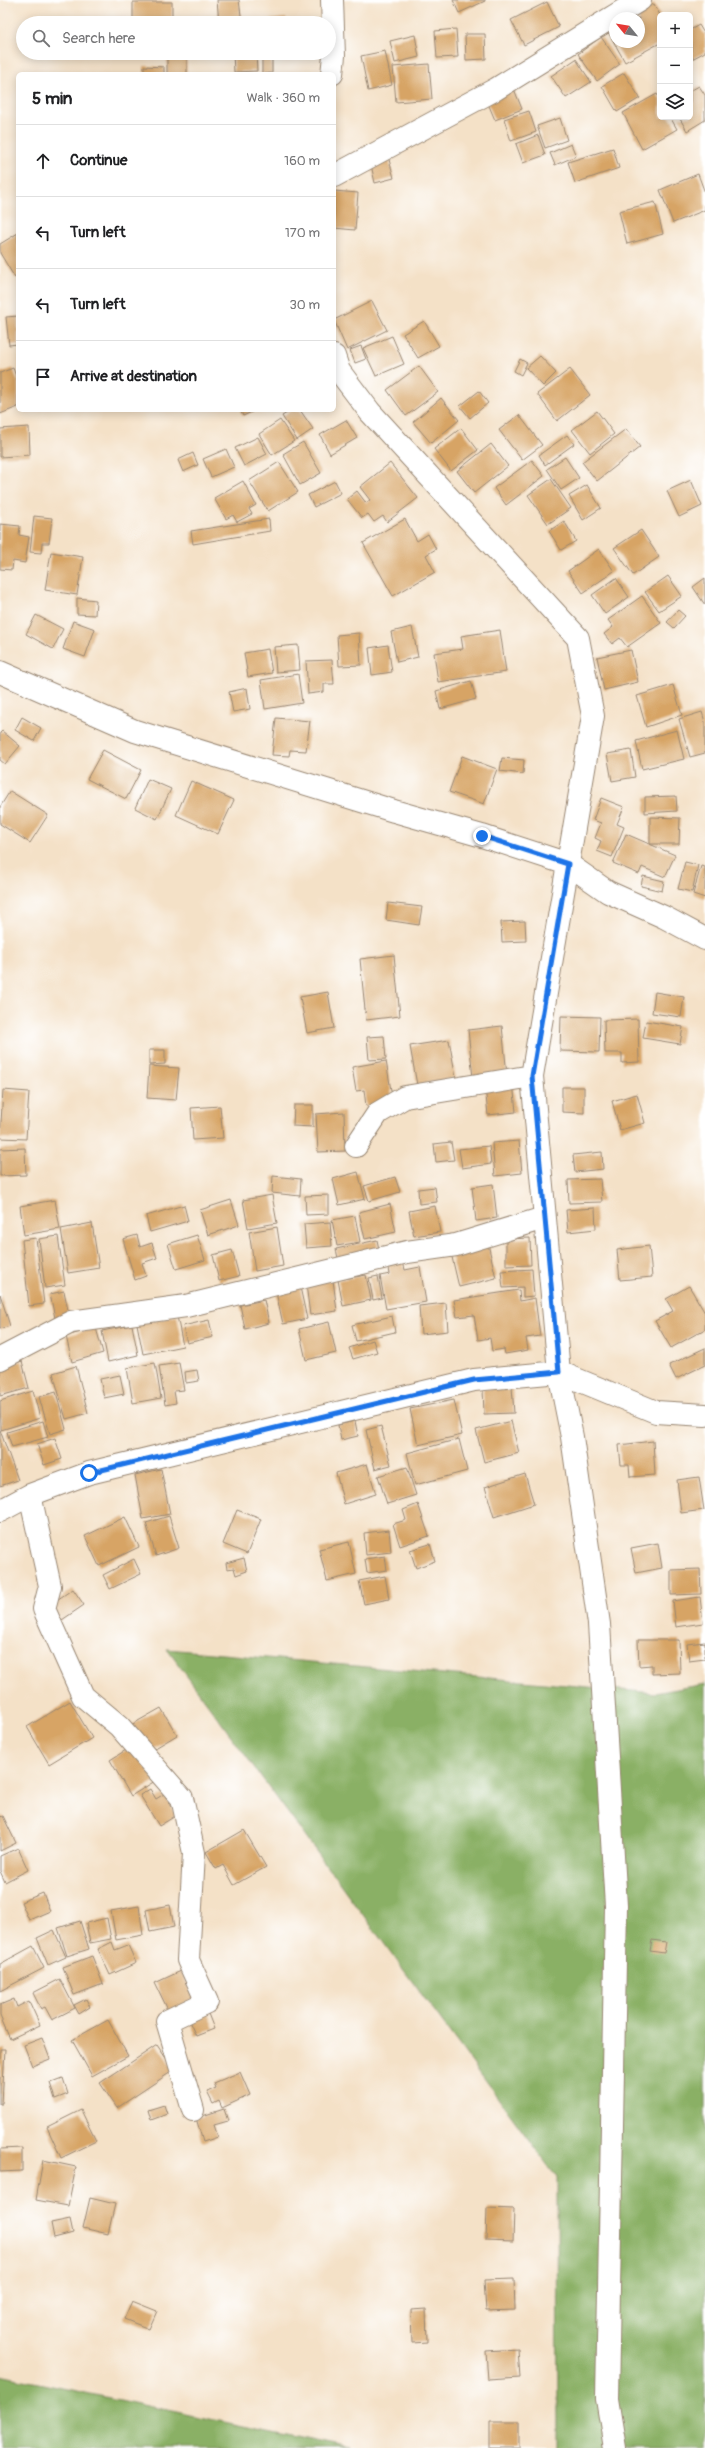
<!DOCTYPE html>
<html lang="en">
<head>
<meta charset="utf-8">
<style>
  body { margin:0; font-family:Pangolin,sans-serif; background:#f6f6f6; color:#202124 }
  .controls { position:absolute; right:12px; top:12px; display:grid; overflow:hidden; border-radius:6px; box-shadow:0 2px 10px #0003 }
  .controls button { width:36px; height:36px; display:grid; place-items:center; padding:0; border:0; border-bottom:1px solid #e0e0e0; background:#fff; color:#202124; font:20px sans-serif }
  .compass { position:absolute; left:609px; top:12px; width:36px; height:36px; border-radius:50%; background:#fff; box-shadow:0 2px 10px #0003; rotate:300deg }
  .stop { position:absolute; width:12px; height:12px; margin:-9px; border:3px solid #1a73e8; border-radius:50%; background:#fff }
  .stop.end { background:#1a73e8; border-color:#fff; box-shadow:0 1px 4px #0008 }
  .list { margin:0; padding:0; list-style:none }
  h2 { display:flex; justify-content:space-between; align-items:center; height:52px; margin:0; padding:0 16px; font-size:17px }
  h2 small { font-size:13px; font-weight:400; color:#757577 }
  .list li { display:grid; grid-template-columns:26px 1fr auto; gap:12px; align-items:center; box-sizing:border-box; height:72px; padding:0 16px; border-top:1px solid #e0e0e0 }
  .list b { display:block; font-size:15px; white-space:nowrap }
  .list em { font-size:13px; font-style:normal; color:#757577 }
  .icon { flex:none; width:22px; height:22px; fill:none; stroke:currentColor; stroke-width:2; stroke-linecap:round; stroke-linejoin:round }
  .map { position:relative; flex:none; width:705px; height:2448px; overflow:hidden }
  .search { position:absolute; background:#fff; box-shadow:0 2px 10px #0003; left:16px; top:16px; width:320px; height:44px; display:flex; align-items:center; gap:10px; box-sizing:border-box; padding:0 14px; border-radius:22px; color:#757577; font-size:15px }
  .panel { position:absolute; background:#fff; box-shadow:0 2px 10px #0003; left:16px; top:72px; width:320px; height:340px; border-radius:6px }
  .map>svg:first-child { display:block }
</style>
</head>
<body>
<div class="map">
<svg width="705" height="2448" viewBox="0 0 705 2448">
  <rect width="100%" height="100%" fill="#fff"/>
  <filter id="ink" filterUnits="userSpaceOnUse"><feTurbulence type="fractalNoise" baseFrequency=".025" numOctaves="2"/><feDisplacementMap in="SourceGraphic" scale="8" xChannelSelector="R" yChannelSelector="G"/><feConvolveMatrix kernelMatrix="1 2 1 2 8 2 1 2 1" color-interpolation-filters="sRGB"/></filter>
  <filter id="wash" filterUnits="userSpaceOnUse"><feTurbulence type="fractalNoise" baseFrequency=".012" numOctaves="4" result="noise"/><feDisplacementMap in="SourceGraphic" scale="16" xChannelSelector="R" yChannelSelector="G"/><feGaussianBlur stdDeviation="0.9" result="paint"/><feColorMatrix in="noise" values="0 0 0 0 0 0 0 0 0 0 0 0 0 0 0 0 0 1.4 0 .05"/><feComposite in="paint" operator="in"/></filter>
  <g filter="url(#wash)">
    <rect width="100%" height="100%" fill="#f4e1c7"/>
    <path fill="#8ab065" stroke="#626d42" d="M167,1649L655,1693L705,1684V2448H558L557,2178Z
      M0,2375L348,2448H0Z"/>
    <g id="blocks">
      <path fill="#d7a465" d="M217,0H239L242,23H219Z
        M453,0H485V1L459,13Z
        M133,2H172V23H133Z
        M547,2L559,27L524,45L511,20Z
        M654,4L660,15V43L625,62L607,30L615,25V42H639V18H628Z
        M286,18L287,23H258V21Z
        M699,25L705,35V52L692,59L690,30Z
        M456,29L458,57L437,58L435,31Z
        M465,34H485L486,59L466,60Z
        M415,35L419,57L395,63L390,41Z
        M601,37L620,64L597,81L578,54Z
        M385,51L392,85L368,91L361,56Z
        M233,53H256L257,71L234,72Z
        M261,53H281V54L261,56Z
        M167,54H187V74H167Z
        M262,59H272V73L262,74Z
        M576,59L591,82L566,98L551,76Z
        M429,64L432,99L396,102L393,67Z
        M144,66L164,67V74H144Z
        M624,73L640,98L617,112L602,86Z
        M699,86L705,95V120L687,131L679,117H690V91Z
        M514,89L522,109L495,120L487,101Z
        M657,94L660,99V117H670L677,129L642,149L623,113Z
        M529,111L536,132L511,141L504,119Z
        M560,118L567,140L545,148L537,126Z
        M538,135L545,155L523,163L516,144Z
        M571,144L576,156L555,165L550,153Z
        M613,148L619,168L575,183L568,162Z
        M388,156L394,178L375,183L370,160Z
        M698,174L705,193V210L673,223L660,190Z
        M334,191L358,193L355,230L334,228Z
        M655,202L663,234L627,244L619,211Z
        M18,233V277L15,278L0,253V244Z
        M372,301L387,330L347,350L334,320Z
        M18,316V344L9,345L6,317Z
        M424,321L439,346L418,358L403,334Z
        M392,336L404,364L376,376L363,348Z
        M361,346L366,359L355,363L350,350Z
        M540,356L556,373L543,386L526,368Z
        M520,359L527,363L521,375L514,371Z
        M419,366L438,392L406,416L387,390Z
        M13,368L18,382V407L0,414V373Z
        M570,369L590,395L557,421L537,394Z
        M479,391L488,403L470,418L460,406Z
        M441,398L459,420L431,443L413,422Z
        M240,410H256L243,416Z
        M292,410H300L313,429L297,440L282,416Z
        M597,411L614,434L590,453L572,430Z
        M519,415L542,445L522,460L499,430Z
        M280,420L294,441L272,455L259,434Z
        M346,420L357,438L330,454L320,435Z
        M29,427L30,455L0,457V429Z
        M461,428L478,450L451,471L434,449Z
        M626,429L640,447L597,481L582,462Z
        M567,435L574,444L545,465L539,455Z
        M258,437L267,454L244,466L235,448Z
        M303,442L321,473L300,485L283,454Z
        M491,444L508,466L474,493L457,471Z
        M226,449L234,467L211,477L203,459Z
        M193,453L198,465L183,472L178,460Z
        M565,457L579,478L561,490L547,469Z
        M532,460L544,476L506,505L494,488Z
        M279,462L298,492L268,511L249,481Z
        M390,463L418,498L387,522L383,516L374,522L368,514L362,518L347,499L357,491L366,503L370,500L360,487Z
        M551,479L571,508L548,524L528,495Z
        M691,480L702,506L679,517L667,491Z
        M243,481L256,505L249,509L252,514L237,522L233,515L226,519L214,498Z
        M335,481L341,493L314,507L308,495Z
        M587,485L601,508L583,520L569,496Z
        M34,516L52,518L49,543H42L41,553L30,552Z
        M269,519L270,531L193,544L191,531Z
        M405,519L417,541L428,534L436,549L426,555L435,572L393,596L363,543Z
        M564,521L576,541L561,550L549,531Z
        M0,524L20,526L19,535L29,537L25,563L13,561L12,570L0,569Z
        M641,530L659,557L633,575L614,548Z
        M599,549L614,571L583,593L568,571Z
        M51,552L83,557L77,595L45,590Z
        M668,576L682,596L659,611L645,592Z
        M616,578L629,597L605,614L592,595Z
        M705,578V605L693,587Z
        M642,596L661,623L627,647L620,638L612,644L604,634L613,627L608,620Z
        M77,598L96,600L95,615L77,614Z
        M678,610L685,616L674,628L667,622Z
        M36,615L63,629L53,649L26,634Z
        M73,621L95,629L85,657L63,649Z
        M412,627L418,657L397,662L391,632Z
        M500,630L506,672L438,682L434,653L463,649L461,636Z
        M359,633L361,665L339,666L337,635Z
        M298,645L300,670L276,672L274,647Z
        M388,645L392,672L372,675L369,648Z
        M268,649L272,673L248,677L244,653Z
        M631,650L638,682L604,690L597,657Z
        M332,660L334,684H324V692L308,694L306,661Z
        M298,674L302,703L265,709L261,680Z
        M471,681L476,699L440,709L436,691Z
        M673,685L682,715L646,727L637,696Z
        M247,688L250,709L233,712L229,692Z
        M702,712L705,722V753L690,757L679,719Z
        M22,717L41,728L34,741L15,730Z
        M276,718L310,721L306,751L290,750L289,756L272,755Z
        M677,730L684,759L642,769L636,741Z
        M2,731L20,746L5,764L0,760V733Z
        M103,750L141,770L126,799L87,779Z
        M631,750L635,777L612,781L607,754Z
        M462,756L497,769L484,804L449,792Z
        M502,758L524,760L523,774L500,771Z
        M148,779L171,789L157,819L135,808Z
        M191,781L234,800L218,834L176,815Z
        M10,791L48,815L30,843L0,824V807Z
        M676,796L677,811L645,813V797Z
        M601,798L624,807L617,824L624,827L612,857L597,851L601,841L595,838L601,823L593,820Z
        M650,817L680,818L679,844H650Z
        M626,834L675,855L665,877L642,867L639,874L613,863Z
        M685,862L698,865L692,892L678,889Z
        M701,866L705,867V898L693,894Z
        M643,876L664,881L662,891L641,886Z
        M388,903L422,907L419,925L386,920Z
        M525,921L526,941L502,942L501,922Z
        M394,955L400,1016L366,1020L360,959Z
        M328,992L334,1028L307,1033L300,997Z
        M655,992L684,997L681,1017L652,1013Z
        M561,1016L600,1017L599,1052L560,1051Z
        M638,1019L639,1062L622,1063V1053H605L604,1020Z
        M646,1021L683,1027L680,1044L643,1038Z
        M502,1026L507,1075L473,1078L468,1030Z
        M384,1036L386,1059L369,1060L367,1037Z
        M449,1040L456,1078L417,1085L410,1046Z
        M149,1050H165V1064L149,1065Z
        M386,1061L393,1102L366,1106L364,1090L356,1091L352,1067Z
        M149,1066L179,1068L176,1100L147,1098Z
        M513,1082L516,1112L488,1115L485,1086Z
        M562,1087H584V1113L562,1112Z
        M3,1090L29,1092L26,1139L0,1138Z
        M637,1094L645,1123L620,1130L612,1101Z
        M294,1105H313V1127L293,1126Z
        M220,1106L223,1138L193,1140L191,1108Z
        M344,1112L345,1151L318,1152L316,1114Z
        M519,1141L522,1173L495,1176L492,1143Z
        M451,1142L454,1160L436,1162L434,1144Z
        M489,1146L491,1164L462,1168L459,1149Z
        M25,1148L26,1175L0,1176V1149Z
        M602,1152L603,1169L575,1172L573,1155Z
        M358,1172L365,1199L339,1205L333,1179Z
        M273,1176L301,1179L300,1196L272,1193Z
        M395,1177L400,1192L369,1201L364,1186Z
        M600,1179L602,1202L569,1203L568,1180Z
        M493,1184L497,1218L476,1221L472,1187Z
        M435,1187L437,1202L419,1204L418,1189Z
        M272,1195L277,1223L248,1228L243,1200Z
        M329,1195V1214L306,1215L305,1196Z
        M55,1200L60,1229L24,1235L20,1206Z
        M231,1200L239,1225L208,1235L200,1210Z
        M390,1204L396,1232L365,1239L359,1212Z
        M184,1205L188,1221L150,1232L146,1216Z
        M435,1206L440,1232L414,1236L409,1211Z
        M595,1208L596,1229L568,1232L566,1210Z
        M355,1216L360,1242L337,1246L332,1220Z
        M330,1222L332,1246L306,1248L304,1224Z
        M92,1223L99,1268L68,1273L61,1229Z
        M277,1227L283,1266L255,1271L249,1232Z
        M137,1235L140,1247L152,1243L157,1258L142,1263L146,1276L135,1280L123,1239Z
        M197,1235L205,1260L176,1269L168,1244Z
        M58,1236L65,1285L45,1288L39,1239Z
        M36,1238L44,1304L29,1306L22,1240Z
        M530,1238L531,1265L506,1266V1239Z
        M377,1240L380,1254L339,1263L336,1249Z
        M488,1244L496,1278L459,1287L451,1253Z
        M649,1246L652,1277L620,1280L617,1250Z
        M232,1250L239,1276L219,1281L213,1255Z
        M403,1261L405,1270L420,1267L426,1302L386,1309L380,1276L390,1274L388,1263Z
        M532,1269L534,1296L523,1297V1287L503,1288L501,1271Z
        M366,1275L371,1300L343,1306L338,1280Z
        M378,1276L382,1298L373,1300L369,1278Z
        M333,1280L337,1311L310,1315L306,1284Z
        M689,1286L705,1313V1329L671,1348L655,1321L673,1311L666,1299Z
        M300,1287L307,1319L283,1324L276,1292Z
        M519,1290L520,1301L535,1298L540,1336L526,1338L528,1350L505,1354L504,1349L492,1351L490,1338L478,1340L474,1315L457,1317L454,1300Z
        M64,1291L69,1315L55,1318L50,1294Z
        M0,1294L10,1326L0,1329Z
        M264,1300L269,1323L245,1329L240,1305Z
        M446,1303L448,1331L421,1334L419,1306Z
        M177,1316L183,1346L143,1354L137,1324Z
        M392,1316L395,1332L356,1341L352,1325Z
        M209,1320L213,1337L187,1343L183,1326Z
        M329,1322L336,1353L306,1360L299,1329Z
        M132,1325L138,1355L108,1362L102,1331Z
        M96,1328L103,1353L72,1362L66,1336Z
        M373,1340L377,1352L353,1359L349,1348Z
        M705,1348V1365L676,1379L669,1365Z
        M22,1361L29,1388L0,1396V1367Z
        M155,1363L161,1398L133,1403L127,1368Z
        M179,1363L184,1390L174,1391L176,1403L165,1405L159,1366Z
        M76,1366L88,1413L66,1419L53,1373Z
        M197,1370L199,1381L186,1383L185,1372Z
        M120,1375L124,1394L104,1398L100,1379Z
        M512,1387L514,1413L484,1414L483,1389Z
        M33,1391L40,1418L1,1430L0,1401Z
        M56,1392L66,1429L50,1434L39,1397Z
        M454,1400L462,1435L418,1445L410,1409Z
        M43,1421L48,1437L12,1447L7,1432Z
        M355,1421L358,1436L341,1440L338,1425Z
        M511,1421L519,1453L484,1462L476,1430Z
        M381,1426L391,1465L375,1469L366,1430Z
        M0,1430L18,1480L0,1486Z
        M55,1438L62,1459L44,1465L37,1444Z
        M459,1439L467,1471L415,1485L407,1453Z
        M653,1441L655,1475L630,1477L629,1465H621L619,1445Z
        M367,1464L376,1494L344,1504L336,1473Z
        M407,1467L416,1495L387,1504L378,1476Z
        M161,1469L170,1514L143,1519L135,1475Z
        M525,1474L534,1504L494,1517L485,1487Z
        M699,1477L704,1510L681,1513L677,1480Z
        M418,1504L429,1536L400,1546L393,1524L406,1520L403,1510Z
        M237,1510L261,1519L247,1554L223,1544Z
        M169,1516L179,1548L156,1556L146,1523Z
        M125,1517L139,1547L99,1566L85,1536Z
        M389,1530L391,1552L366,1555L364,1533Z
        M349,1542L356,1574L327,1581L319,1549Z
        M658,1543L662,1568L636,1573L631,1548Z
        M430,1544L435,1561L416,1568L410,1550Z
        M385,1556L387,1570L367,1573L365,1559Z
        M244,1558L247,1571L236,1575L234,1568L227,1569L226,1563Z
        M134,1559L141,1574L110,1589L103,1575Z
        M700,1569L701,1594L671,1595V1570Z
        M385,1576L389,1599L364,1604L359,1581Z
        M73,1589L84,1605L59,1622L48,1606Z
        M700,1597L703,1623L676,1627L673,1601Z
        M638,1640H679L680,1673L652,1674V1665L639,1666Z
        M705,1642V1659L689,1661L687,1644Z
        M70,1701L92,1738L49,1764L27,1727Z
        M161,1708L177,1735L152,1750L131,1725Z
        M134,1745L155,1781L131,1796L110,1760Z
        M150,1789L156,1799L164,1794L177,1815L159,1826L140,1795Z
        M3,1816L16,1843L0,1851V1817Z
        M244,1830L266,1867L234,1885L223,1865L216,1869L206,1852Z
        M18,1848L28,1870L5,1882L0,1871V1856Z
        M43,1893L50,1911L29,1920L21,1902Z
        M170,1905L174,1927L150,1932L146,1910Z
        M139,1906L143,1935L116,1940L111,1911Z
        M107,1918L111,1939L90,1943L86,1923Z
        M80,1921L89,1949L67,1956L58,1928Z
        M54,1930L66,1957L48,1965L37,1938Z
        M652,1940L666,1942L664,1953L650,1951Z
        M112,1942L115,1950L128,1945L136,1963L110,1975L98,1949Z
        M33,1946L44,1968L0,1991V1964Z
        M92,1956L103,1984L74,1995L63,1967Z
        M181,1971L195,1999L169,2012L155,1983Z
        M60,1979L75,2008L52,2020L45,2007L41,2009L33,1993Z
        M14,1999L17,2007L29,2001L40,2025L10,2039L0,2016V2005Z
        M86,1999L90,2007L79,2014L74,2005Z
        M207,2011L214,2029L196,2036L188,2019Z
        M108,2020L128,2056L92,2076L72,2040Z
        M42,2038L50,2059L32,2066L24,2045Z
        M157,2045L174,2070L117,2108L100,2083Z
        M0,2049H5L2,2103H0Z
        M240,2072L250,2095L222,2108L219,2101L213,2104L207,2092L216,2088L214,2083Z
        M63,2078L68,2094L55,2099L50,2083Z
        M164,2105L167,2114L151,2120L148,2110Z
        M224,2109L228,2121L214,2125L218,2137L203,2142L196,2118Z
        M81,2110L96,2141L61,2158L47,2127Z
        M22,2148V2171L0,2172V2149Z
        M43,2160L76,2167L68,2206L36,2200Z
        M90,2198L115,2204L108,2234L83,2228Z
        M487,2208L514,2209L513,2241L486,2240Z
        M70,2219L73,2233L54,2238L51,2223Z
        M514,2279L515,2310L486,2311L484,2280Z
        M132,2301L157,2311L149,2329L124,2319Z
        M426,2309L427,2342L412,2343L411,2310Z
        M518,2349L520,2378L488,2380L486,2351Z
        M490,2422H519V2448H490Z"/>
    </g>
  </g>
  <g filter="url(#ink)">
    <use href="#blocks" fill-opacity="0" stroke="#988672" stroke-width="1"/>
    <g fill="none" stroke-linecap="round" stroke-linejoin="round">
      <defs>
        <path id="street" d="M332,0L334,56L332,74
          M334,176L496,89L640,0
          M334,356L339,371L370,412L578,638L593,716L532,1076L559,1372L572,1437L599,1624L616,1906L607,2399L615,2448
          M0,672L135,731L394,811L482,836L568,864L608,892L664,917L705,939
          M356,1146L378,1113L405,1097L532,1076
          M0,1359L71,1322L186,1306L407,1252L456,1245L544,1218
          M30,1495L50,1586L44,1609L83,1696L119,1726L182,1798L194,1853L188,1960L207,2002L167,2021L193,2110
          M0,1511L30,1495L89,1473L474,1380L559,1372L656,1412L705,1415"/>
      </defs>
      <use href="#street" stroke="#988672" stroke-width="24"/>
      <use href="#street" stroke="#fff" stroke-width="22"/>
    </g>
  </g>
  <g fill="none" stroke-linecap="round" stroke-linejoin="round" filter="url(#ink)">
    <path stroke="#1a73e8" stroke-width="5" d="M89,1473L474,1380L559,1372L532,1076L568,864L482,836"/>
  </g>
</svg>
<div class="controls">
<button>+</button>
<button>−</button>
<button><svg class="icon" aria-label="layers" viewBox="0 0 24 24"><path d="M12 4l9 5-9 5-9-5zM3 14l9 5 9-5"/></svg></button>
</div>
<svg class="compass" viewBox="-18 -18 36 36"><path d="M0-13l5 13h-10z" fill="#e53935"/><path d="M0 13l5-13h-10z" fill="#757577"/></svg>
<div class="stop" style="left:89px;top:1473px"></div>
<div class="stop end" style="left:482px;top:836px"></div>
<div class="search"><svg class="icon" aria-label="search" viewBox="0 0 24 24"><circle cx="10" cy="10" r="6"/><path d="M15 15l6 6"/></svg>Search here</div>
<section class="panel">
<h2>5 min<small>Walk · 360 m</small></h2>
<ul class="list">
<li><svg class="icon" aria-label="ahead" viewBox="0 0 24 24"><path d="M12 20V5M6 11l6-6 6 6"/></svg><div><b>Continue</b></div><em>160 m</em></li>
<li><svg class="icon" aria-label="left" viewBox="0 0 24 24"><path d="M17 20v-9H6M10 6l-5 5 5 5"/></svg><div><b>Turn left</b></div><em>170 m</em></li>
<li><svg class="icon" aria-label="left" viewBox="0 0 24 24"><path d="M17 20v-9H6M10 6l-5 5 5 5"/></svg><div><b>Turn left</b></div><em>30 m</em></li>
<li><svg class="icon" aria-label="arrive" viewBox="0 0 24 24"><path d="M6 21V4h12l-3 4 3 4H6"/></svg><div><b>Arrive at destination</b></div></li>
</ul>
</section>
</div>
</body>
</html>
